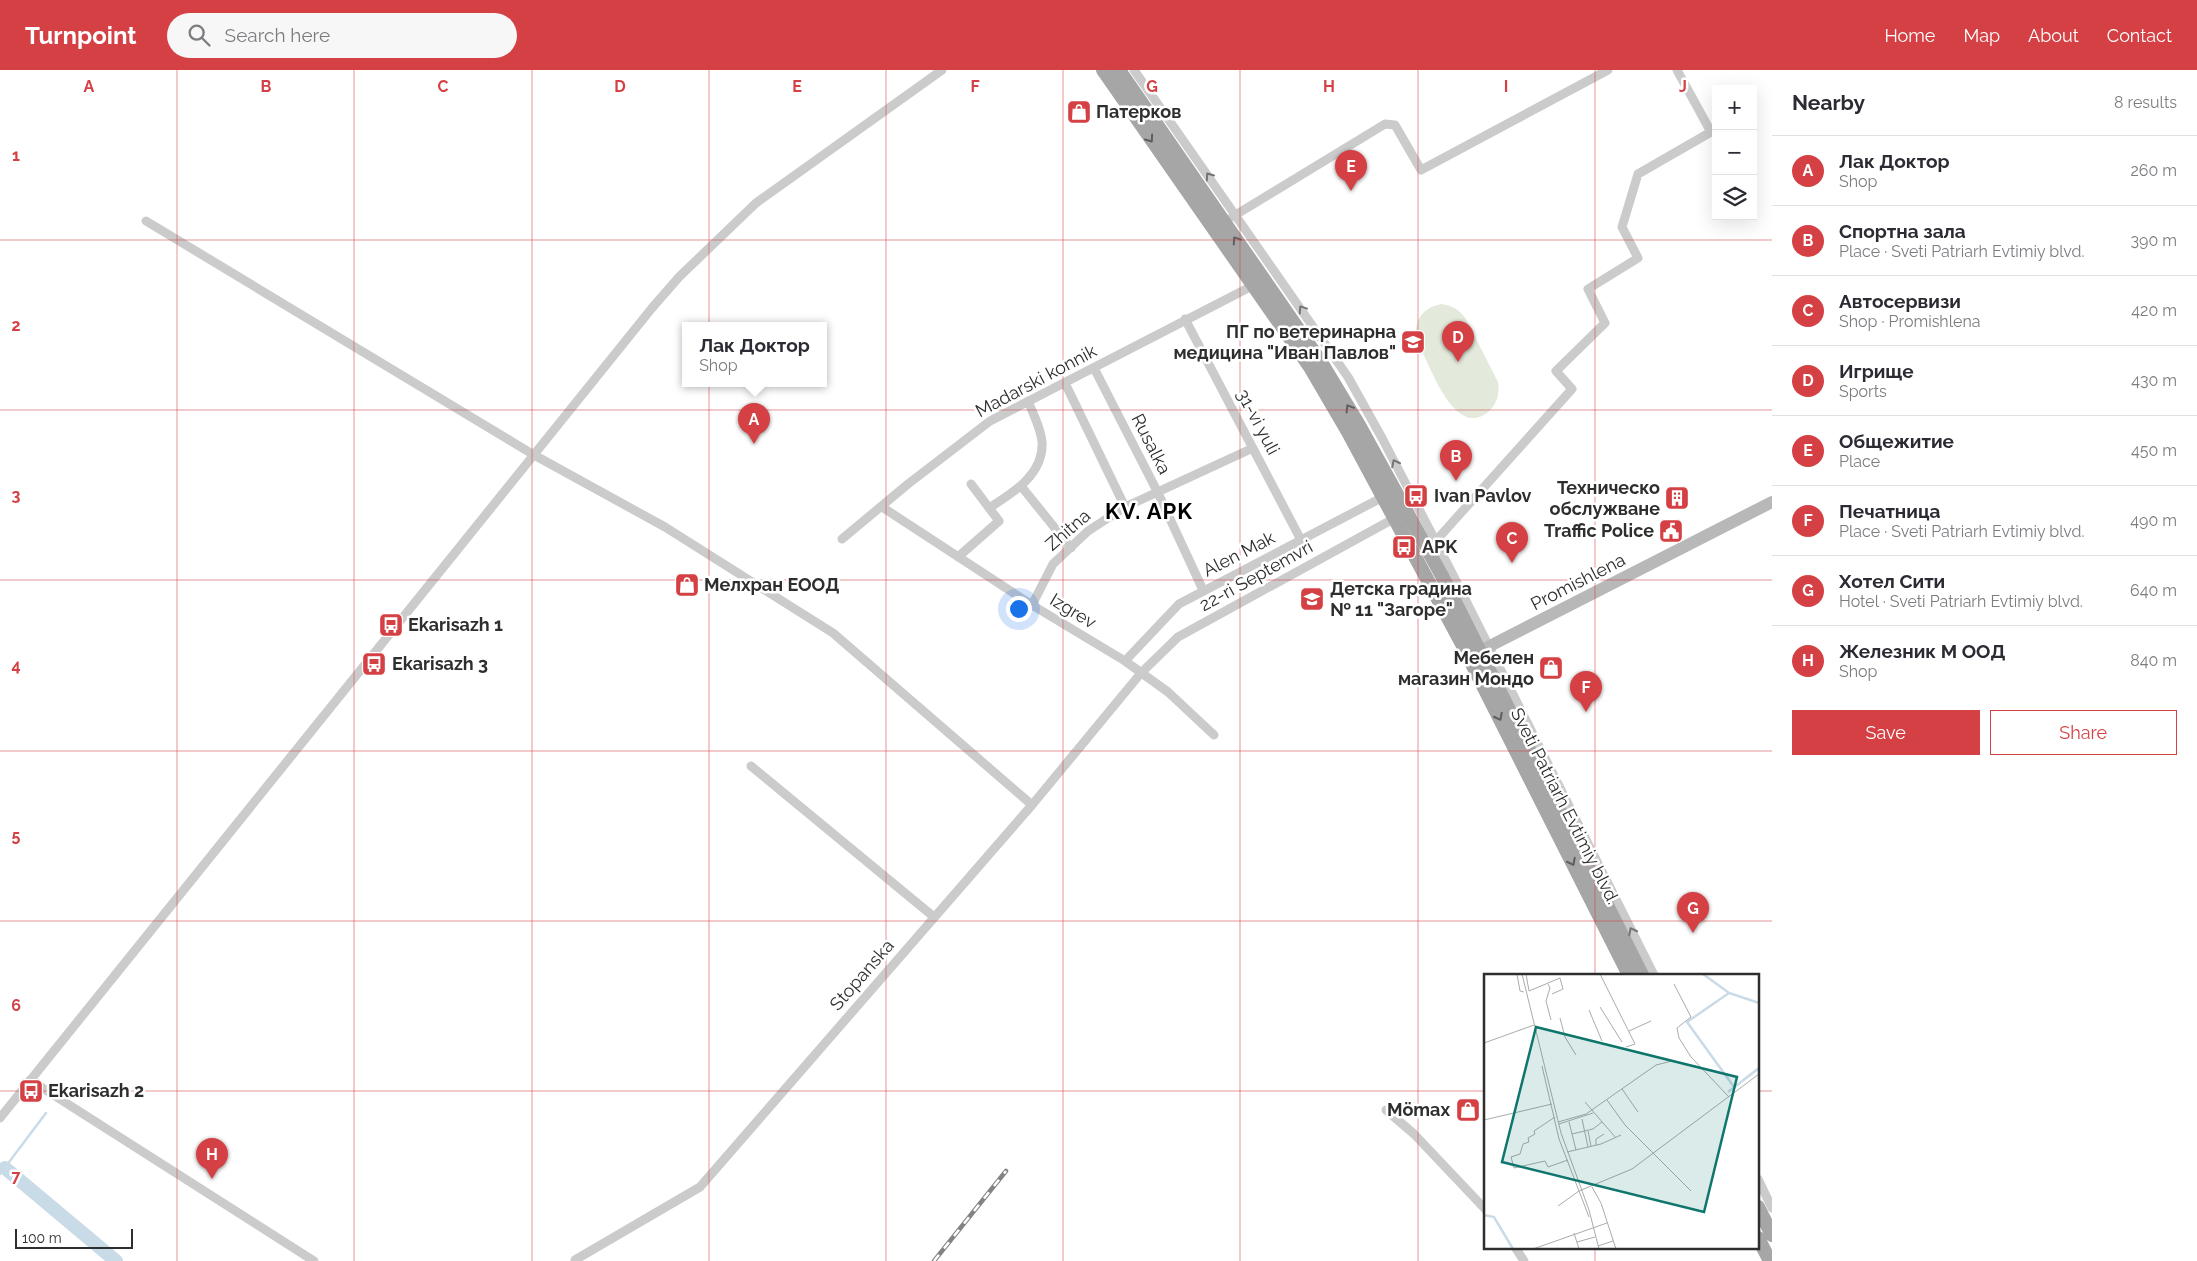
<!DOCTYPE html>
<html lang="en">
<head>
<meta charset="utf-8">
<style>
  body { margin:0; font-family:Raleway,sans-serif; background:#f7f7f7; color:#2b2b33 }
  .controls { position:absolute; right:15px; top:15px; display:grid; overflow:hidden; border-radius:0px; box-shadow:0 5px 20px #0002 }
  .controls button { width:45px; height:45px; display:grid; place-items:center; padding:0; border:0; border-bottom:1px solid #e1e1e2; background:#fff; color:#2b2b33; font:25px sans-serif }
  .scale { position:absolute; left:15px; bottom:12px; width:118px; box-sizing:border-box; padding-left:5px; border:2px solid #2e2e2e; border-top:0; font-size:14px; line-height:18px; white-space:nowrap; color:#2e2e2e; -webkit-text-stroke:4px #fff; paint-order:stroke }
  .you { position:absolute; left:1018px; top:538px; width:18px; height:18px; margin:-12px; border:4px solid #fff; border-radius:50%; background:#1a73e8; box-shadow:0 0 0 8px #1a73e833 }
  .badge { display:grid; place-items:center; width:32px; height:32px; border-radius:50%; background:#d44043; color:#fff; font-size:16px; font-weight:700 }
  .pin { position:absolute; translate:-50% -41px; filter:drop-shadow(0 1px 2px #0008) }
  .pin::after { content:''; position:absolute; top:26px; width:18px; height:15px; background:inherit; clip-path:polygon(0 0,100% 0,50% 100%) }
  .popup { position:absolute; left:682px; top:252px; width:145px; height:65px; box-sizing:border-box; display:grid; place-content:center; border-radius:0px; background:#fff; filter:drop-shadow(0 1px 4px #0005); font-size:16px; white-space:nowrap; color:#7c7c81 }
  .popup b { font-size:19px; color:#2b2b33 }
  .popup::after { content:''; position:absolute; left:50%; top:100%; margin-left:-10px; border:10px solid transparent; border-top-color:#fff }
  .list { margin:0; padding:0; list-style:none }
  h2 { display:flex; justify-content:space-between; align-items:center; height:65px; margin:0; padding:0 20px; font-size:21px }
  h2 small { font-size:16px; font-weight:400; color:#7c7c81 }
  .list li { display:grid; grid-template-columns:32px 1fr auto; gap:15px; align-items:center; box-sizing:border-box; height:70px; padding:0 20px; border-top:1px solid #e1e1e2 }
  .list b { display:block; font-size:19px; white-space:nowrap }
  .list p { margin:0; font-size:16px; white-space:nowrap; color:#7c7c81 }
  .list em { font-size:16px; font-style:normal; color:#7c7c81 }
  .actions { display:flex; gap:10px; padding:15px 20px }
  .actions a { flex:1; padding:11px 0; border:1px solid #d44043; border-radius:0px; text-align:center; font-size:18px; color:#d44043 }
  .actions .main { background:#d44043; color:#fff }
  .icon { flex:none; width:28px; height:28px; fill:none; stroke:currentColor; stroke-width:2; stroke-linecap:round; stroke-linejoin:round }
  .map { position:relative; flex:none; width:1772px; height:1191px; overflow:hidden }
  header { display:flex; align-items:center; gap:30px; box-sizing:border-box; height:70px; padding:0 25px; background:#d44043; color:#fff }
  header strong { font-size:24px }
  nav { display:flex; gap:28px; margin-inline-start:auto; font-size:18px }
  .search { width:350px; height:45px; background:#f7f7f7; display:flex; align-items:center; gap:12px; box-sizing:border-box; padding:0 18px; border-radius:28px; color:#7c7c81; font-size:19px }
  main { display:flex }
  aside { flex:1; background:#fff }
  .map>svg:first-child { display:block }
</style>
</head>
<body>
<header>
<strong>Turnpoint</strong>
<div class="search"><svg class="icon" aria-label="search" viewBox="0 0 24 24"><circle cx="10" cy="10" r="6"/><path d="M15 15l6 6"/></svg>Search here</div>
<nav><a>Home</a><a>Map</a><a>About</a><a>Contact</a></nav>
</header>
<main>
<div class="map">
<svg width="1772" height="1191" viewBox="0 0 1772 1191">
  <rect width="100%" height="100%" fill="#fff"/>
  <path fill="#e3eadc" d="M1441,234C1453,236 1459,239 1466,249L1498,312C1500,324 1497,335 1487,343C1454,368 1429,294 1418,272C1412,253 1421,238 1441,234Z"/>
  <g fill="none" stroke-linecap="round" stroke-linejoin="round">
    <path stroke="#cadbe8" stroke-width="2.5" d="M0,1104L46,1043"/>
    <path stroke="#cadbe8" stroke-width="14" d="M5,1098L116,1191"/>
    <path stroke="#cbcbcb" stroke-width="9" d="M1134,0L1348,307L1382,368L1449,497L1654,905
      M1232,147L1385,54L1395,55L1421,100L1608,0
      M146,151L534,385L665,457L833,563L1032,735
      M1185,249L1301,470
      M1094,298L1158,423L1203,520
      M1065,313L1125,437
      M1021,416L1071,478
      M882,437L1032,535L1125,591L1168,622L1214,665
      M989,438C1013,423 1044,404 1042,372C1041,358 1033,344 1028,331
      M842,469L908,414L990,351L1256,214
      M1433,474L1572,319L1556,301L1605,253L1588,219L1638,188L1622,157L1638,104L1711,62L1677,0
      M958,487L999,451L971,414
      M1032,535L1053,494L1088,461L1125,437L1253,378
      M1125,591L1179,534L1383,427
      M751,696L934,847
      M30,1010L314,1191
      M1386,1040L1414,1064L1486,1140
      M0,1048L652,238L679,207L756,133L942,0
      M1758,1109L1772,1138
      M1515,1177L1524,1191
      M575,1190L700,1117L1032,735L1141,603L1178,567L1395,448"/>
    <path stroke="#b8b8b8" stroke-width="12" d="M1480,581L1772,432"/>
    <path stroke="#a6a6a6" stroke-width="14" d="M1103,0L1310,297L1348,362L1462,574L1629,905
      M1119,0L1321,292L1359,355L1442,506L1642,905
      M1758,1137L1772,1165
      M1758,1168L1770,1191"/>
    <defs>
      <path id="rail" d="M934,1191L1006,1101"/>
    </defs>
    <use href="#rail" stroke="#838383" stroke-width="4.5"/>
    <use href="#rail" stroke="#fff" stroke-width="2.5" stroke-dasharray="8" stroke-linecap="butt"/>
  </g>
  <defs><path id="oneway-chevron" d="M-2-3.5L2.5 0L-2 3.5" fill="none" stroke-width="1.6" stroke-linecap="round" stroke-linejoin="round" transform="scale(1.25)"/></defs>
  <g stroke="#5e5e5e">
    <use href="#oneway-chevron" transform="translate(1150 69) rotate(55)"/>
    <use href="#oneway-chevron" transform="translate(1236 170) rotate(-124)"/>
    <use href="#oneway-chevron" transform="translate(1349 338) rotate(-121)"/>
    <use href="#oneway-chevron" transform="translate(1499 647) rotate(63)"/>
    <use href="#oneway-chevron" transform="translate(1572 792) rotate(63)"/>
  </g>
  <g stroke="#757575">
    <use href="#oneway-chevron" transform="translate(1209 106) rotate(-125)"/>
    <use href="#oneway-chevron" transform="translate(1302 239) rotate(-124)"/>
    <use href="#oneway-chevron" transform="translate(1395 393) rotate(-117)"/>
    <use href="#oneway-chevron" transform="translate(1632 861) rotate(-117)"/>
  </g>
  <path fill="none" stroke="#d44043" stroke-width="1" stroke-opacity="0.55" d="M177,0V1191M354,0V1191M532,0V1191M709,0V1191M886,0V1191M1063,0V1191M1240,0V1191M1418,0V1191M1595,0V905M0,170H1772M0,340H1772M0,510H1772M0,681H1772M0,851H1772M0,1021H1486M1758,1021H1772M1595,1177V1191"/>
  <defs>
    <symbol id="shop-square" viewBox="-11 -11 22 22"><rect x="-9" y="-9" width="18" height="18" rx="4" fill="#d44043" stroke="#fff"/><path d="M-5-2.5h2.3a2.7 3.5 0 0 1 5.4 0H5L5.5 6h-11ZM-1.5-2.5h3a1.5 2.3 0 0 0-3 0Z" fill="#fff"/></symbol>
    <symbol id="school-square" viewBox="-11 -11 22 22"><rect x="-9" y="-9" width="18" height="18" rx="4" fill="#d44043" stroke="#fff"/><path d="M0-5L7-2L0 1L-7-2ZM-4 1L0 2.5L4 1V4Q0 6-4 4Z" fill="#fff"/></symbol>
    <symbol id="bus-square" viewBox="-11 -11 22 22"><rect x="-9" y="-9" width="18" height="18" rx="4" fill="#d44043" stroke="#fff"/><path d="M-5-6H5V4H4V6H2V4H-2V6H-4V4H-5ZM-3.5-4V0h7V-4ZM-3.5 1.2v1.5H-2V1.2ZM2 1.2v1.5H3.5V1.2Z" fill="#fff"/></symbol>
    <symbol id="building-square" viewBox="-11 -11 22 22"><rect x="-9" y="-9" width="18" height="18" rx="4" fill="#d44043" stroke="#fff"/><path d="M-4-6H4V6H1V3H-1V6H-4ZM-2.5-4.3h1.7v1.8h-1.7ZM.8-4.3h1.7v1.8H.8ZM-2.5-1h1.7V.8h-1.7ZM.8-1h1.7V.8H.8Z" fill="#fff"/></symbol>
    <symbol id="civic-square" viewBox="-11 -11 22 22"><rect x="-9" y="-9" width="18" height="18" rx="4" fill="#d44043" stroke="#fff"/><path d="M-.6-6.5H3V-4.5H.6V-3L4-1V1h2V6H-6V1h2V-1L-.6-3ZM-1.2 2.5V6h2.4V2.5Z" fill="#fff"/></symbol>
  </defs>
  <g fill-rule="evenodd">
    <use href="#shop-square" x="1065" y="28" width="28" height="28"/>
    <use href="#school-square" x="1399" y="258" width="28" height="28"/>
    <use href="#bus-square" x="1402" y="412" width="28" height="28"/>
    <use href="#building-square" x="1663" y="414" width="28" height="28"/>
    <use href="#civic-square" x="1657" y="447" width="28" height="28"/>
    <use href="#bus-square" x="1390" y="463" width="28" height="28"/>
    <use href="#shop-square" x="673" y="501" width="28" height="28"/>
    <use href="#school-square" x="1298" y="515" width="28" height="28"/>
    <use href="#bus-square" x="377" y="541" width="28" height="28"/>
    <use href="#bus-square" x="360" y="580" width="28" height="28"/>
    <use href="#shop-square" x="1537" y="584" width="28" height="28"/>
    <use href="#bus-square" x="17" y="1007" width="28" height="28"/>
    <use href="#shop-square" x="1454" y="1026" width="28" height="28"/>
  </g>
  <g text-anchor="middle" stroke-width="5" stroke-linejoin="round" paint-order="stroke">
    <g font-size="18" font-weight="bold" fill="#2e2e2e" stroke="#fff" text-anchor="start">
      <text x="1096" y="48">Патерков</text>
      <text x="1396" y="268" text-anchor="end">ПГ по ветеринарна<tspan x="1396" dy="21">медицина "Иван Павлов"</tspan></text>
      <text x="1660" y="424" text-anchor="end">Техническо<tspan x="1660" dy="21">обслужване</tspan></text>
      <text x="1434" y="432">Ivan Pavlov</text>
      <text x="1654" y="467" text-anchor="end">Traffic Police</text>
      <text x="1422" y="483">APK</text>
      <text x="704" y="521">Мелхран ЕООД</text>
      <text x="1330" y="525">Детска градина<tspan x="1330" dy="21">№ 11 "Загоре"</tspan></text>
      <text x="408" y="561">Ekarisazh 1</text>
      <text x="1534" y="594" text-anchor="end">Мебелен<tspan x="1534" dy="21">магазин Мондо</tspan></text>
      <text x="392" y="600">Ekarisazh 3</text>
      <text x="48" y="1027">Ekarisazh 2</text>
      <text x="1450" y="1046" text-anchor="end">Mömax</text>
    </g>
    <g font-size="18" fill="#2e2e2e" stroke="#fff">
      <text transform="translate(1036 311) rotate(-28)" y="6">Madarski konnik</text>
      <text transform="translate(1258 352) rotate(62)" y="6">31-vi yuli</text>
      <text transform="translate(1151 374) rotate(63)" y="6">Rusalka</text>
      <text transform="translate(1068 460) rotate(-41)" y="6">Zhitna</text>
      <text transform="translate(1239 484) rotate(-27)" y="6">Alen Mak</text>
      <text transform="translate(1256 506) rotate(-29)" y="6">22-ri Septemvri</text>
      <text transform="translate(1578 512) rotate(-27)" y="6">Promishlena</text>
      <text transform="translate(1073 541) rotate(31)" y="6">Izgrev</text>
      <text transform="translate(1565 736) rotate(63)" y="6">Sveti Patriarh Evtimiy blvd.</text>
      <text transform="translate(862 905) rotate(-49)" y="6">Stopanska</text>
    </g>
    <g font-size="22" font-weight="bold" letter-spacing="1" fill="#000" stroke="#fff">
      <text x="1149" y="449">KV. APK</text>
    </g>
  </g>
  <g transform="translate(1484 904)">
    <rect width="275" height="275" fill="#fff"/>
    <path fill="none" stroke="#cadbe8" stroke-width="2.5" d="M219,0L245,19L275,29M245,19L203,48L250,113M244,118L275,94M0,241L10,243L29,275"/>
    <path fill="none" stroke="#ababab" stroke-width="1" d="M33,0L36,17L40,18M38,0L77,159L105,236L115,275M42,0L45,17L76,4L79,15L68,20M116,0L151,70L142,73M64,10L66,14L62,27L67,46M190,10L207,43L193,54L195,64L207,83L245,123M116,33L138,68M105,36L118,67M76,44L81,63L92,81M145,57L167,47M0,69L50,51M58,92L75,165L105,243M138,115L154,138M123,126L141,151L207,217M101,128L132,164M71,143L50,157L51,160L44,164L45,168L39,170L36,180L27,183L30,194L61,187L64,193L84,186M98,145L104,173M0,146L68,130M74,148L102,140L172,91L188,87M85,148L92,176M75,150L109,139M104,157L107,172M88,160L109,155L118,148M112,171V165L120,160M83,178L117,170L137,161M108,213L117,229L132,275M74,232L95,217L148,195L275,100M90,259L95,275M93,268L111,263M114,272L129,267M49,275L123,249"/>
    <path fill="#0f766e" fill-opacity="0.15" stroke="#0f766e" stroke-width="2.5" d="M52,53L253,103L220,238L18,188Z"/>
    <rect width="275" height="275" fill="none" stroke="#2e2e2e" stroke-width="2.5"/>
  </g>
  <g font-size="16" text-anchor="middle" font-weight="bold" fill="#d44043" stroke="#fff" stroke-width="5" stroke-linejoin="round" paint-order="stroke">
    <text x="89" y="22">A</text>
    <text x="266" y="22">B</text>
    <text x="443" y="22">C</text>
    <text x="620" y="22">D</text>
    <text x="797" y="22">E</text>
    <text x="975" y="22">F</text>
    <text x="1152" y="22">G</text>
    <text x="1329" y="22">H</text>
    <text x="1506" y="22">I</text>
    <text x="1683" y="22">J</text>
    <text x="16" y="91">1</text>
    <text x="16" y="261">2</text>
    <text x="16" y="431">3</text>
    <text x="16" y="601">4</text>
    <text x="16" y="771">5</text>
    <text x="16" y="941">6</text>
    <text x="16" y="1112">7</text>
  </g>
</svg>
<div class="controls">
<button>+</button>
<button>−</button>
<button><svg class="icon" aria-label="layers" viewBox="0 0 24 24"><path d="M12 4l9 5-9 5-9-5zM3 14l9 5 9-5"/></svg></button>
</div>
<div class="scale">100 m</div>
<div class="you"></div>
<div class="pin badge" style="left:754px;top:374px">A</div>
<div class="popup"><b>Лак Доктор</b>Shop</div>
<div class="pin badge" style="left:1456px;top:411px">B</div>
<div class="pin badge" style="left:1512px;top:493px">C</div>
<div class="pin badge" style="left:1458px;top:292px">D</div>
<div class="pin badge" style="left:1351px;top:121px">E</div>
<div class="pin badge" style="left:1586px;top:642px">F</div>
<div class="pin badge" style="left:1693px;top:863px">G</div>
<div class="pin badge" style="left:212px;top:1109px">H</div>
</div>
<aside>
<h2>Nearby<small>8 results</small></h2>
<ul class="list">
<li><span class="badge">A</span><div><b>Лак Доктор</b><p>Shop</p></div><em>260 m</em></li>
<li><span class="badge">B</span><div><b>Спортна зала</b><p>Place · Sveti Patriarh Evtimiy blvd.</p></div><em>390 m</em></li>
<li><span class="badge">C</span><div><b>Автосервизи</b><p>Shop · Promishlena</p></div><em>420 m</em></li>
<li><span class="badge">D</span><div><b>Игрище</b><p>Sports</p></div><em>430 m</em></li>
<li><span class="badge">E</span><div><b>Общежитие</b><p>Place</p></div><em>450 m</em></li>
<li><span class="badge">F</span><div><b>Печатница</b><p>Place · Sveti Patriarh Evtimiy blvd.</p></div><em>490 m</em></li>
<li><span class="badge">G</span><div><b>Хотел Сити</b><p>Hotel · Sveti Patriarh Evtimiy blvd.</p></div><em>640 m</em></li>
<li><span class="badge">H</span><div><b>Железник М ООД</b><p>Shop</p></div><em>840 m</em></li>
</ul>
<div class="actions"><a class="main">Save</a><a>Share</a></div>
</aside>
</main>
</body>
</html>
